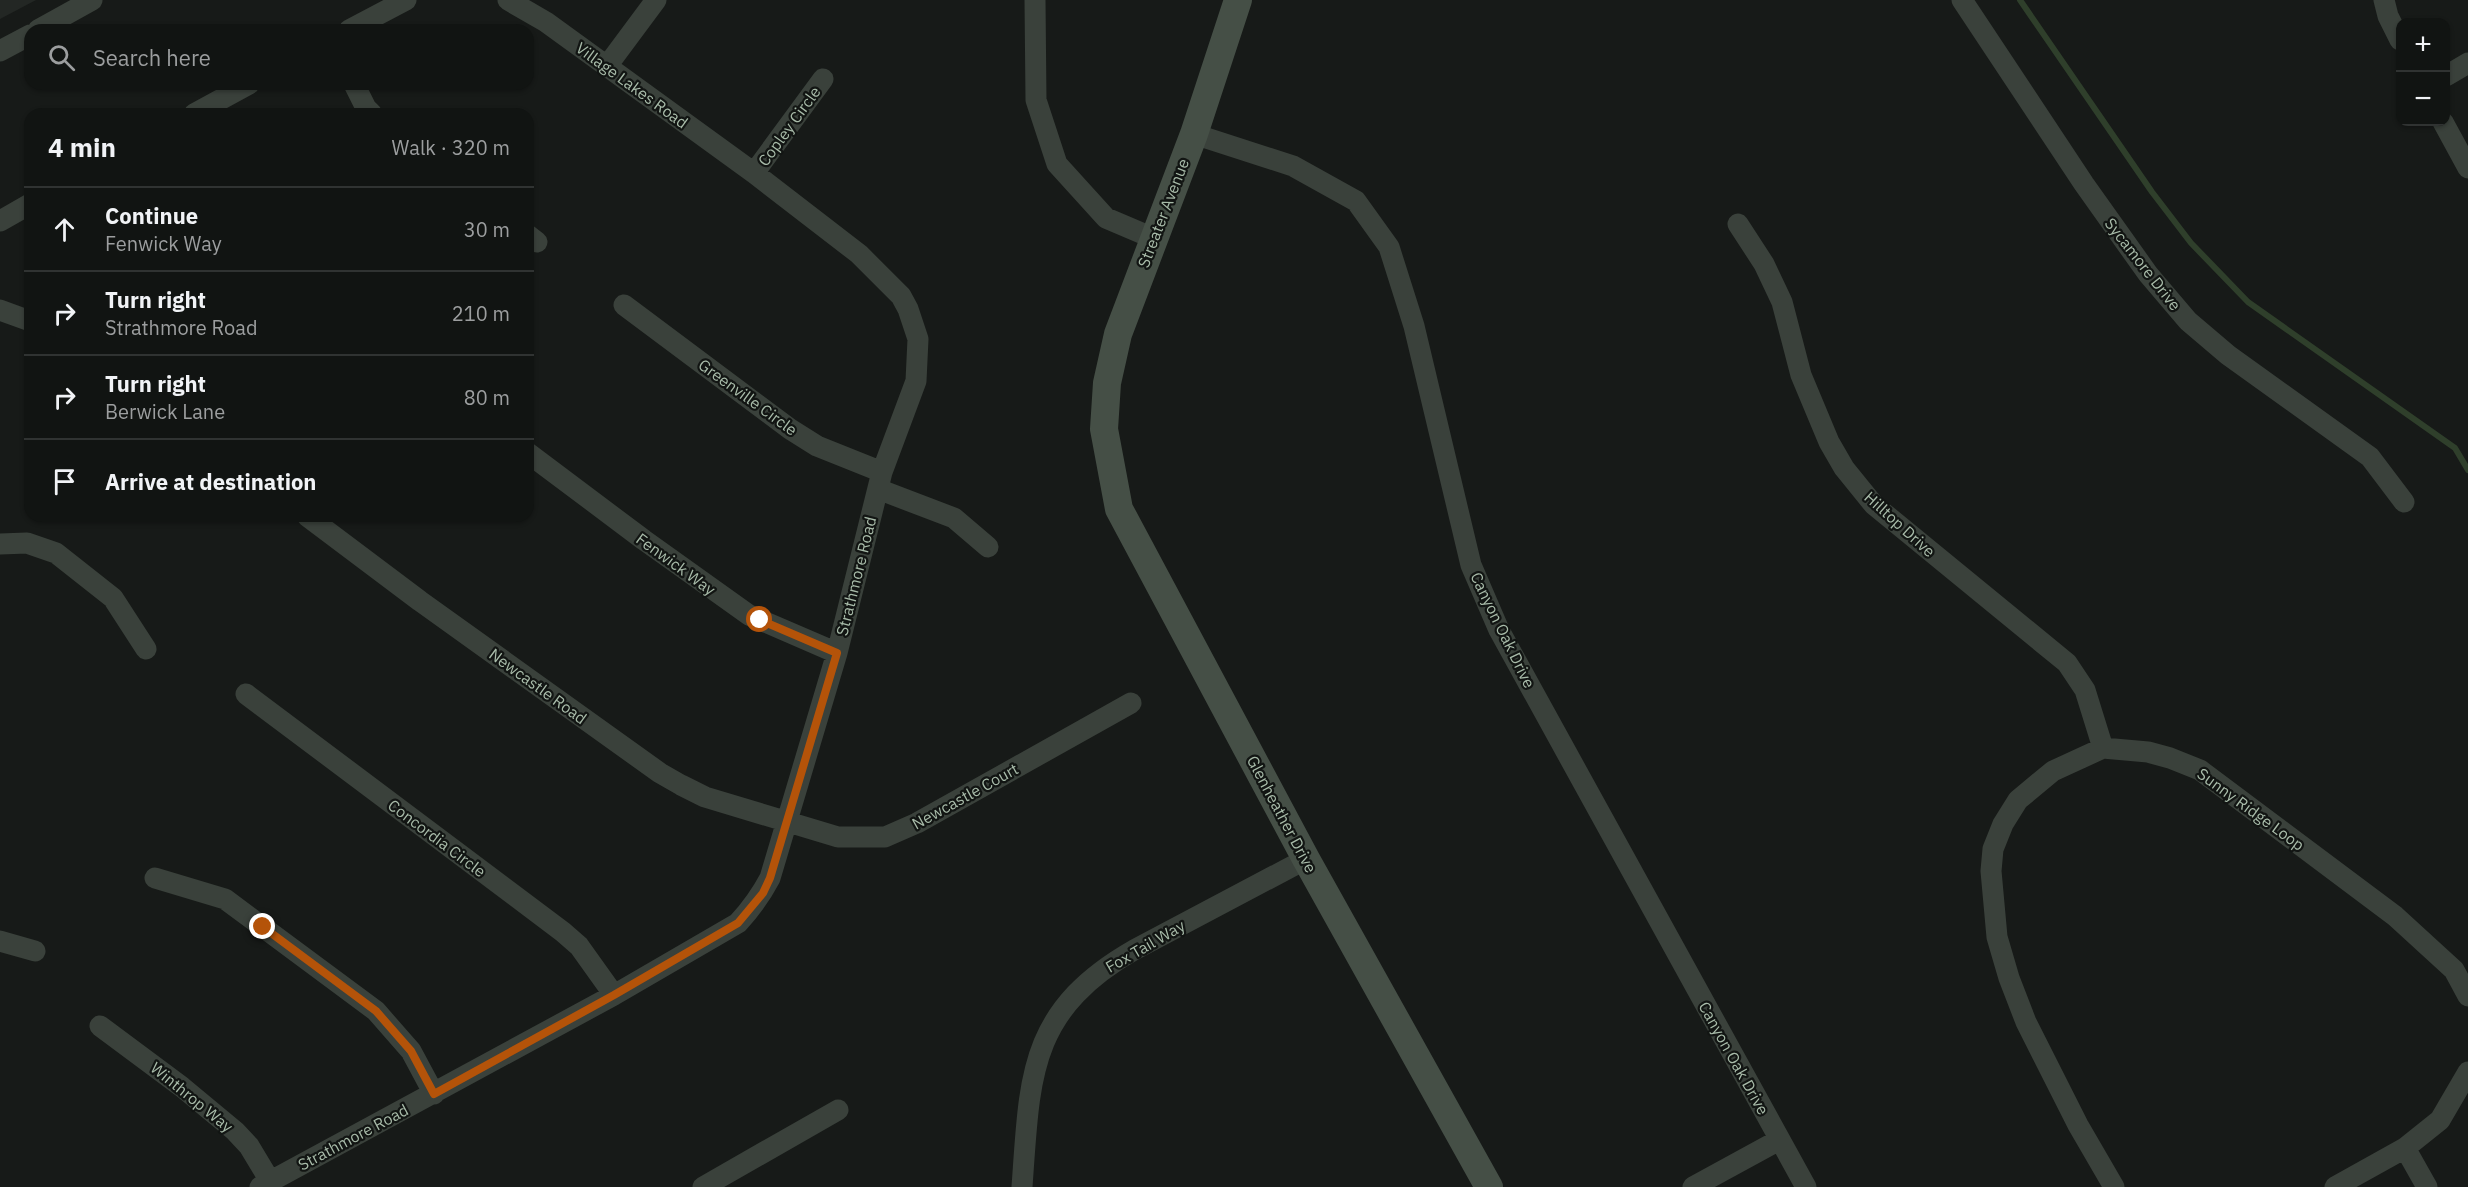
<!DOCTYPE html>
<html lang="en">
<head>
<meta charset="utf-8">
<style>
  body { margin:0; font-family:"IBM Plex Sans",sans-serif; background:#1a1d1b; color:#f1f3f6 }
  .controls { position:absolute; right:18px; top:18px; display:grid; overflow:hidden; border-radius:12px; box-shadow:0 2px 4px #0004 }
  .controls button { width:54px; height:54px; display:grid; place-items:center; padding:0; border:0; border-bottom:2px solid #303332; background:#111412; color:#f1f3f6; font:30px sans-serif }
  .stop { position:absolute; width:18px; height:18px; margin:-14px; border:4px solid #b45309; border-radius:50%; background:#fff }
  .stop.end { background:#b45309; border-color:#fff; box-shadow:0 2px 6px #0008 }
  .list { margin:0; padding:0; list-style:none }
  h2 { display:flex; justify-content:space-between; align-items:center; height:78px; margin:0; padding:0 24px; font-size:26px }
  h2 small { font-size:20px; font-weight:400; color:#9c9e9f }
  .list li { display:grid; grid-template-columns:39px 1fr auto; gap:18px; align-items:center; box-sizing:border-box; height:84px; padding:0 24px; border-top:2px solid #303332 }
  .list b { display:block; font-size:22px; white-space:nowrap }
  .list p { margin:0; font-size:20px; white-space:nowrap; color:#9c9e9f }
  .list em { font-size:20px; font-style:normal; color:#9c9e9f }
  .icon { flex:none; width:33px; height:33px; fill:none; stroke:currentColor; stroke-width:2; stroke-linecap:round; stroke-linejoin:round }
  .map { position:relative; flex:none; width:2468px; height:1187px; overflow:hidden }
  .search { position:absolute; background:#111412; box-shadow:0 2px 4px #0004; left:24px; top:24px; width:510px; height:66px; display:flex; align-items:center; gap:15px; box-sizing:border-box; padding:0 21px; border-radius:18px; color:#9c9e9f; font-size:22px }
  .panel { position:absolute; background:#111412; box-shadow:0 2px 4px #0004; left:24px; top:108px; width:510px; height:414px; border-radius:18px }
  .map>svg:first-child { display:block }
</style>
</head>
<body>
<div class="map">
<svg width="2468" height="1187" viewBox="0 0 2468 1187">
  <rect width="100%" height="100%" fill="#171a18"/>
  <path fill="#232724" d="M0,0H36L0,19Z"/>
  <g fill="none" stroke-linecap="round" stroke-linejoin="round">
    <path stroke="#2f3f2b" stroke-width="6" d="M2020,0L2152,192L2191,243L2248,302L2455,448L2468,470"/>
    <path stroke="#3a413b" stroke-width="21" d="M1035,0L1036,100L1057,164L1106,218L1153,238
      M1962,0L2084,184L2148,274L2188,321L2228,355L2370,457L2404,502
      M2384,0L2388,16L2400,40
      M38,30L92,0
      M349,30L406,0
      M0,51L30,35
      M607,66L656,0
      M2446,76L2468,63
      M354,84L366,108L372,114
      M194,114L249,84
      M2443,122L2468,168
      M1194,134L1293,166L1356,201L1389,247L1414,326L1471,565L1499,630L1806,1187
      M754,173L823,79
      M0,221L30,204
      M1738,224L1764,264L1782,302L1801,375L1829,442L1844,468L1874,505L2067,663L2085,690L2103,748
      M528,235L537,242
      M624,305L790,429L817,446L882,472
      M0,310L30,321
      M528,453L644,540L749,615L837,653
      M878,489L954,518L988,547
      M307,516L420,601L660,773L681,785L705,797L838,837H885L917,823L1131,703
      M0,544L27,543L56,553L113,598L146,649
      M246,694L563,932L579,946L614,995
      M155,878L225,899L376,1011L411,1051L434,1094
      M0,941L35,951
      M100,1026L182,1087L235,1131L249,1146L270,1181
      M2405,1148L2427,1187
      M260,1187L614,995L738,923C751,909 761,895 770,878L837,653L882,472L916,381L918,339L908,309L901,296L859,254L754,173L546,22L508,0
      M703,1187L838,1110
      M1022,1187C1030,1076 1028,1011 1134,950L1306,859
      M1693,1187L1779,1140
      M2114,1187L2078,1125L2026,1022L2009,978L1997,937L1991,871L1993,849L2003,824L2018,800L2053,771L2103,748L2148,752L2170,758L2200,770L2395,916L2454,970L2468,996
      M2335,1187L2405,1148L2440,1120L2468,1072"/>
    <path stroke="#454f46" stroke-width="28" d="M1238,0L1194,134L1118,334L1107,383L1104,429L1119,509L1306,859L1489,1187"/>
  </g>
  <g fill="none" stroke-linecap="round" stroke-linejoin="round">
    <path stroke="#b45309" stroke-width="8" d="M263,927L376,1011L411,1051L434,1094L614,995L738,923L763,893L770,878L837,653L760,620"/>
  </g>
  <g text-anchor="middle" stroke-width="4.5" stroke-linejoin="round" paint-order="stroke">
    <g font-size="16" fill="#a8bba9" stroke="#121513">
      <text transform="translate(632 85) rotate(36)" y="6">Village Lakes Road</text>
      <text transform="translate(789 126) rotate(-54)" y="6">Copley Circle</text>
      <text transform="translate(1163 213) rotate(-69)" y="6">Streater Avenue</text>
      <text transform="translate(2143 264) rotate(52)" y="6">Sycamore Drive</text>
      <text transform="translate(748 397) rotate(36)" y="6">Greenville Circle</text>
      <text transform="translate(1900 524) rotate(42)" y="6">Hilltop Drive</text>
      <text transform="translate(676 564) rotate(36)" y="6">Fenwick Way</text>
      <text transform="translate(856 576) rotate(-76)" y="6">Strathmore Road</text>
      <text transform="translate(1503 630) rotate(64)" y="6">Canyon Oak Drive</text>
      <text transform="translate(538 686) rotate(36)" y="6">Newcastle Road</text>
      <text transform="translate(965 796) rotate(-29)" y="6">Newcastle Court</text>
      <text transform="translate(2251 809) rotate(36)" y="6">Sunny Ridge Loop</text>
      <text transform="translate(1282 814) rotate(62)" y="6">Glenheather Drive</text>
      <text transform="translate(437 838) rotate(37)" y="6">Concordia Circle</text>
      <text transform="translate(1145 946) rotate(-30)" y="6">Fox Tail Way</text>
      <text transform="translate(1734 1058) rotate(61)" y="6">Canyon Oak Drive</text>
      <text transform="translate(192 1097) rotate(39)" y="6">Winthrop Way</text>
      <text transform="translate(353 1137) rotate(-28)" y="6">Strathmore Road</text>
    </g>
  </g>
</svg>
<div class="controls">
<button>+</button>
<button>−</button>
</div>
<div class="stop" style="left:760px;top:620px"></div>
<div class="stop end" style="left:263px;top:927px"></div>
<div class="search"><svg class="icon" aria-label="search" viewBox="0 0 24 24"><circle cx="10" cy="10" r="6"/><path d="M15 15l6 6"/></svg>Search here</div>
<section class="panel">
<h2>4 min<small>Walk · 320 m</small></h2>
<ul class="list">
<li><svg class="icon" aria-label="ahead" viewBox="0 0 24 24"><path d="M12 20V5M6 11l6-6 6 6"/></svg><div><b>Continue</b><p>Fenwick Way</p></div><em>30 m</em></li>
<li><svg class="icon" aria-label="right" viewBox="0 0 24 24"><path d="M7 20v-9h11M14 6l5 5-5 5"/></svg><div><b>Turn right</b><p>Strathmore Road</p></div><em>210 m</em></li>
<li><svg class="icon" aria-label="right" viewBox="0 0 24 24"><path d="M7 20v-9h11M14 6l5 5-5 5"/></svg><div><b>Turn right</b><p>Berwick Lane</p></div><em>80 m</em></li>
<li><svg class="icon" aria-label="arrive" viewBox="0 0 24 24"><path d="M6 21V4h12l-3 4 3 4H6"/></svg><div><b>Arrive at destination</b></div></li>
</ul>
</section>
</div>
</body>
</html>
